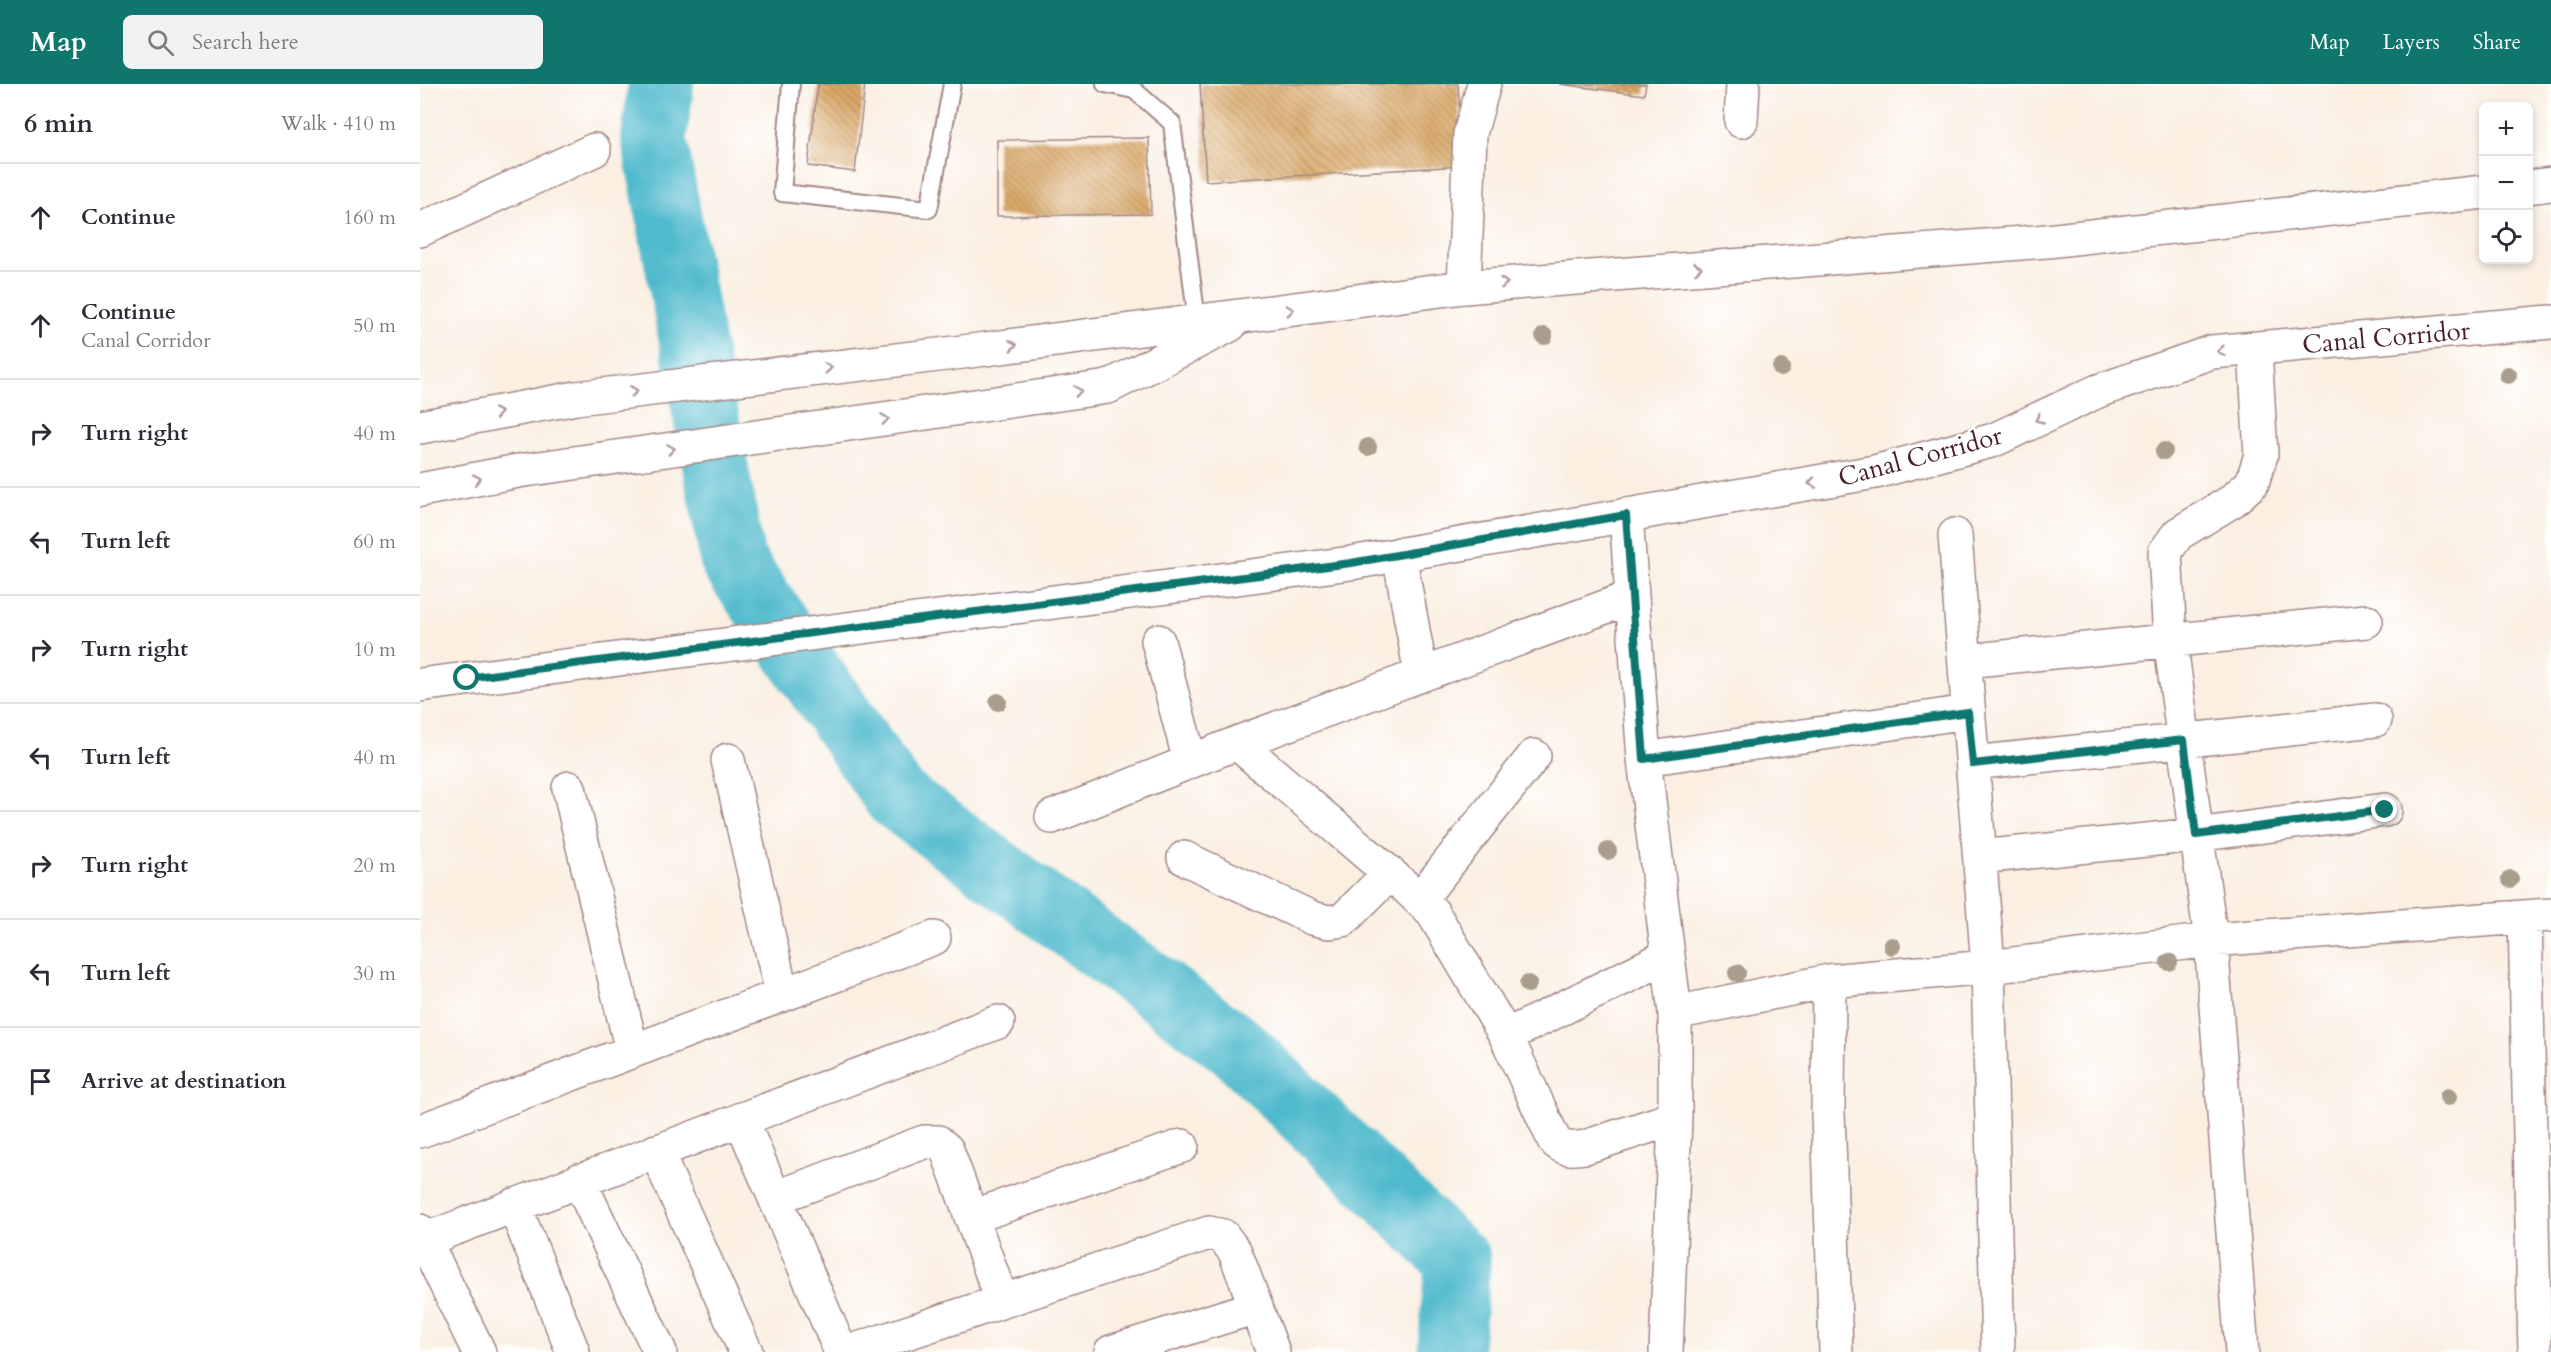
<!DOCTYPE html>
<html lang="en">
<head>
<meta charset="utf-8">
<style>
  body { margin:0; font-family:Cardo,serif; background:#f2f2f3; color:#2b2b33 }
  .controls { position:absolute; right:18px; top:18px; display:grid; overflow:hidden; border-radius:9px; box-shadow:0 3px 9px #0003 }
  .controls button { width:54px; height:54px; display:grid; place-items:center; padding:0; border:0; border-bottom:2px solid #e1e1e2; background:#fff; color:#2b2b33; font:30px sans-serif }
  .stop { position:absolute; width:18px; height:18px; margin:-14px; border:4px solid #0f766e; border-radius:50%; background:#fff }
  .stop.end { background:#0f766e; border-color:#fff; box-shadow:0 2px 6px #0008 }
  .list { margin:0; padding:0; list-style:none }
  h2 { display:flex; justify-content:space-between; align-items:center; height:78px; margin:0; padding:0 24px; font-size:26px }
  h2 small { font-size:20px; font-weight:400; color:#7c7c81 }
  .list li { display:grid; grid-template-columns:39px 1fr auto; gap:18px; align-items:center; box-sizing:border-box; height:108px; padding:0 24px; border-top:2px solid #e1e1e2 }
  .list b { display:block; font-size:22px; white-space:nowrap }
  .list p { margin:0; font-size:20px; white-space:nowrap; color:#7c7c81 }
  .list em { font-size:20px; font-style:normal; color:#7c7c81 }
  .icon { flex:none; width:33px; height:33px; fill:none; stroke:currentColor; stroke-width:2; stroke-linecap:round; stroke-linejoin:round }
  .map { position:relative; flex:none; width:2131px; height:1268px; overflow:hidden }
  header { display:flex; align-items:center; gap:36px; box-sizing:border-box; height:84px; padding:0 30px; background:#0f766e; color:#fff }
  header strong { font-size:28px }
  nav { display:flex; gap:33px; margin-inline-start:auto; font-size:21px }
  .search { width:420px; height:54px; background:#f2f2f3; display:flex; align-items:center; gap:15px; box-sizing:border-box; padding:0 21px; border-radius:9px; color:#7c7c81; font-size:22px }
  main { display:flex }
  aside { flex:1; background:#fff }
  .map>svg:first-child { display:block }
</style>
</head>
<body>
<header>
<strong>Map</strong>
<div class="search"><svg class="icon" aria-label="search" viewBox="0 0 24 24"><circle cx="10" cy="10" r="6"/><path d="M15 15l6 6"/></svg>Search here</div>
<nav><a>Map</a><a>Layers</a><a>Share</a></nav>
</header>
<main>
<aside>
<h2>6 min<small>Walk · 410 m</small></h2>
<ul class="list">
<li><svg class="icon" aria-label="ahead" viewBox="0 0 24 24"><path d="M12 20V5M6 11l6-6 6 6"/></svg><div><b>Continue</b></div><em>160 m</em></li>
<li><svg class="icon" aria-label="ahead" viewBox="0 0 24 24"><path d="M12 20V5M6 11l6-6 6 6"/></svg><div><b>Continue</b><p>Canal Corridor</p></div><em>50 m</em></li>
<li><svg class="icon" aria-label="right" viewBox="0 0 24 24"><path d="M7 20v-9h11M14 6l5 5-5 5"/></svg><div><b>Turn right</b></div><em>40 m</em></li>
<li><svg class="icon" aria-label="left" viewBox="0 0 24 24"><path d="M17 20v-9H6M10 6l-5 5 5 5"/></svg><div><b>Turn left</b></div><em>60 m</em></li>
<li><svg class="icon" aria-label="right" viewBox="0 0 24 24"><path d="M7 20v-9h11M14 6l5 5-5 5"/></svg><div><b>Turn right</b></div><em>10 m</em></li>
<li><svg class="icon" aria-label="left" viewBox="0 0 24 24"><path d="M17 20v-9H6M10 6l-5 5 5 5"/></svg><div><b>Turn left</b></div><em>40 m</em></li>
<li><svg class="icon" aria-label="right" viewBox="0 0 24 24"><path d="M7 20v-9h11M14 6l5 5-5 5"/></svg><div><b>Turn right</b></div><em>20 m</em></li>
<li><svg class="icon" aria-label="left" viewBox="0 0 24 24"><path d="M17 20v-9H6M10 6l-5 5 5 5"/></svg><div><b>Turn left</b></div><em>30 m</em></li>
<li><svg class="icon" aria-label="arrive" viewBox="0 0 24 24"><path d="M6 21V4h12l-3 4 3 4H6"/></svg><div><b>Arrive at destination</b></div></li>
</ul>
</aside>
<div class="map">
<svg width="2131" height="1268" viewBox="0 0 2131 1268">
  <defs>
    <pattern id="building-back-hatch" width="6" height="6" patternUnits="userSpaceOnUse" patternTransform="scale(1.5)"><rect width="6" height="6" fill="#daa967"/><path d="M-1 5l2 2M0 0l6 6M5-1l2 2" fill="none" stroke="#b38955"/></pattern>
  </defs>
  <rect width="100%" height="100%" fill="#fff"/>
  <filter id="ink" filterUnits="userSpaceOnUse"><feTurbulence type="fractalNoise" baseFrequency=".0167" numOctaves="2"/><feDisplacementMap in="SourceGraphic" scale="12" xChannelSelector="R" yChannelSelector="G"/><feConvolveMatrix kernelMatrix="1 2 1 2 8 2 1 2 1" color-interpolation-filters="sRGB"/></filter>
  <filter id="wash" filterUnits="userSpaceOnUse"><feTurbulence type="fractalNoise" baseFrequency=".008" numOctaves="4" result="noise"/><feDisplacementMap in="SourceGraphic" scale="24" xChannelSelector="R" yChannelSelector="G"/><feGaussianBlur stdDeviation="1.35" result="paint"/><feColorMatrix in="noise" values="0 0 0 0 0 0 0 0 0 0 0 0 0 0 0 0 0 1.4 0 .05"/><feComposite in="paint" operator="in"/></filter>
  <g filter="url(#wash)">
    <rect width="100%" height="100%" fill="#faefe1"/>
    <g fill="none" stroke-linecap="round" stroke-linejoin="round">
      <path stroke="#50bacc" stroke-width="66" d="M241,0L234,54L313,477L476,713L819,965L1038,1177L1030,1268"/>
    </g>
    <g id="blocks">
      <path fill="url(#building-back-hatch)" d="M398,0H445L435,88L388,82Z
        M780,0H1038L1043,82L786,97Z
        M1139,0H1226L1224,11Z
        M729,54L731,130L577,132V56Z"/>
    </g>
  </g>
  <g filter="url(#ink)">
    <use href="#blocks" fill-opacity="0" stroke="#a28786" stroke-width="1.5"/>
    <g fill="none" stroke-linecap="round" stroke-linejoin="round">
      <defs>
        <path id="lane" d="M371,0L362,109L509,125L532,0
          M685,0L714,6L752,39L777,238"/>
        <path id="street" d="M1321,37L1323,0
          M0,146L174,66
          M1044,203L1050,50L1064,0
          M1206,431L1224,675L1255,929V1034L1246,1268
          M1535,451L1568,883L1578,1268
          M979,470L1001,590
          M738,557L770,677
          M1545,577L1946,537
          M817,659L988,805L1013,829L1086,952L1134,1056C1143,1066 1152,1065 1165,1063L1255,1034
          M1224,675L1548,628
          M308,676L362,911
          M1553,679L1955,636
          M149,704L212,967
          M632,733L817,659L1212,513
          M1560,773L1776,751L1965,726
          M764,774L892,834L909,838L923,836L970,789
          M1000,815L1114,672
          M2105,834L2115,1268
          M1409,897L1408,1027L1416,1268
          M1255,929L1409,897L1568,883L1791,856L2131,831
          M1086,952L1248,872
          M321,1035L421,1268
          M0,1047L514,854
          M236,1067L326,1268
          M159,1096L240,1268
          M355,1114L504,1058H518L527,1066L582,1217
          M94,1121L153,1268
          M551,1133L762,1062
          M0,1147L59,1268
          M4,1156L578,938
          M429,1268L789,1149L803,1152L815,1168L853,1268
          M691,1268L836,1223
          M1822,1268L1791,856L1750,555L1745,468L1758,450L1812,417L1832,399L1841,371L1835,265"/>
        <path id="secondary" d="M2108,103L2131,100
          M0,343L156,314L535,269L1044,203L1627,157L2064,108
          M0,406L98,387L688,303L810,241
          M0,601L931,479L1455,388L1574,356L1678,307L1792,268L2131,238"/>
      </defs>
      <use href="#lane" stroke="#a28786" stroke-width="20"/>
      <use href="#street" stroke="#a28786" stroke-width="36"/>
      <use href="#secondary" stroke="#a28786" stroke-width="36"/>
      <use href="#lane" stroke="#fff" stroke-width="16"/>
      <use href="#street" stroke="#fff" stroke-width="33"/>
      <use href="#secondary" stroke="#fff" stroke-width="33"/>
    </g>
    <g fill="#a99e8c">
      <circle cx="1124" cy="252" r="9"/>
      <circle cx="1361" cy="284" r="9"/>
      <circle cx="2088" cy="291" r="9"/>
      <circle cx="948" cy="363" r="9"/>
      <circle cx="1744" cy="367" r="9"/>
      <circle cx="578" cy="618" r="9"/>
      <circle cx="1188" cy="767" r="9"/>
      <circle cx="2090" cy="795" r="9"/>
      <circle cx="1472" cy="862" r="9"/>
      <circle cx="1749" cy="878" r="9"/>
      <circle cx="1317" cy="889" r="9"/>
      <circle cx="1108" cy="900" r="9"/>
      <circle cx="2028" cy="1013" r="9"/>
    </g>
    <defs><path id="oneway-chevron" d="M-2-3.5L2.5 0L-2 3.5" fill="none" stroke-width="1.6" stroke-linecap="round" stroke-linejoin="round" transform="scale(1.5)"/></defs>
    <g stroke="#ae9aa0">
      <use href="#oneway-chevron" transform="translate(1278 184) rotate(-5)"/>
      <use href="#oneway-chevron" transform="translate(1084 199) rotate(-5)"/>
      <use href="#oneway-chevron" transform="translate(870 226) rotate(-8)"/>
      <use href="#oneway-chevron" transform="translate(593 261) rotate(-7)"/>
      <use href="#oneway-chevron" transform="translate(1801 267) rotate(175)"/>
      <use href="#oneway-chevron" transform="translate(408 284) rotate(-7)"/>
      <use href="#oneway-chevron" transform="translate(214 307) rotate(-7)"/>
      <use href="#oneway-chevron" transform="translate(658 307) rotate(-8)"/>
      <use href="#oneway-chevron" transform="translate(78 329) rotate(-11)"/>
      <use href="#oneway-chevron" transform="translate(465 335) rotate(-8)"/>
      <use href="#oneway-chevron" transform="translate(1619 335) rotate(155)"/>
      <use href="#oneway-chevron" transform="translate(251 365) rotate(-8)"/>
      <use href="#oneway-chevron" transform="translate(57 395) rotate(-11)"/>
      <use href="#oneway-chevron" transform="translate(1392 399) rotate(170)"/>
    </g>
  </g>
  <g fill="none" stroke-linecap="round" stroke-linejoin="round" filter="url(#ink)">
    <path stroke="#0f766e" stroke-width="8" d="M47,594L931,479L1206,431L1224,675L1548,628L1553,680L1764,656L1776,751L1965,726"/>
  </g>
  <g text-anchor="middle" stroke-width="5" stroke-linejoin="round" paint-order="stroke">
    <g font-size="26" fill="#4a1f2b" stroke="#fff">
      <text transform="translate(1966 253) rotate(-5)" y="9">Canal Corridor</text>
      <text transform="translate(1500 372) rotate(-15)" y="9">Canal Corridor</text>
    </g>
  </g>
</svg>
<div class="controls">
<button>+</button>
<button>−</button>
<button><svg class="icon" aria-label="locate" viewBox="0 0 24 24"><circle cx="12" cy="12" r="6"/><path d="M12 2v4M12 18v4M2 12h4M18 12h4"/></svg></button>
</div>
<div class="stop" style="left:47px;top:594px"></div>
<div class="stop end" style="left:1965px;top:726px"></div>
</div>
</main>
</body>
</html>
